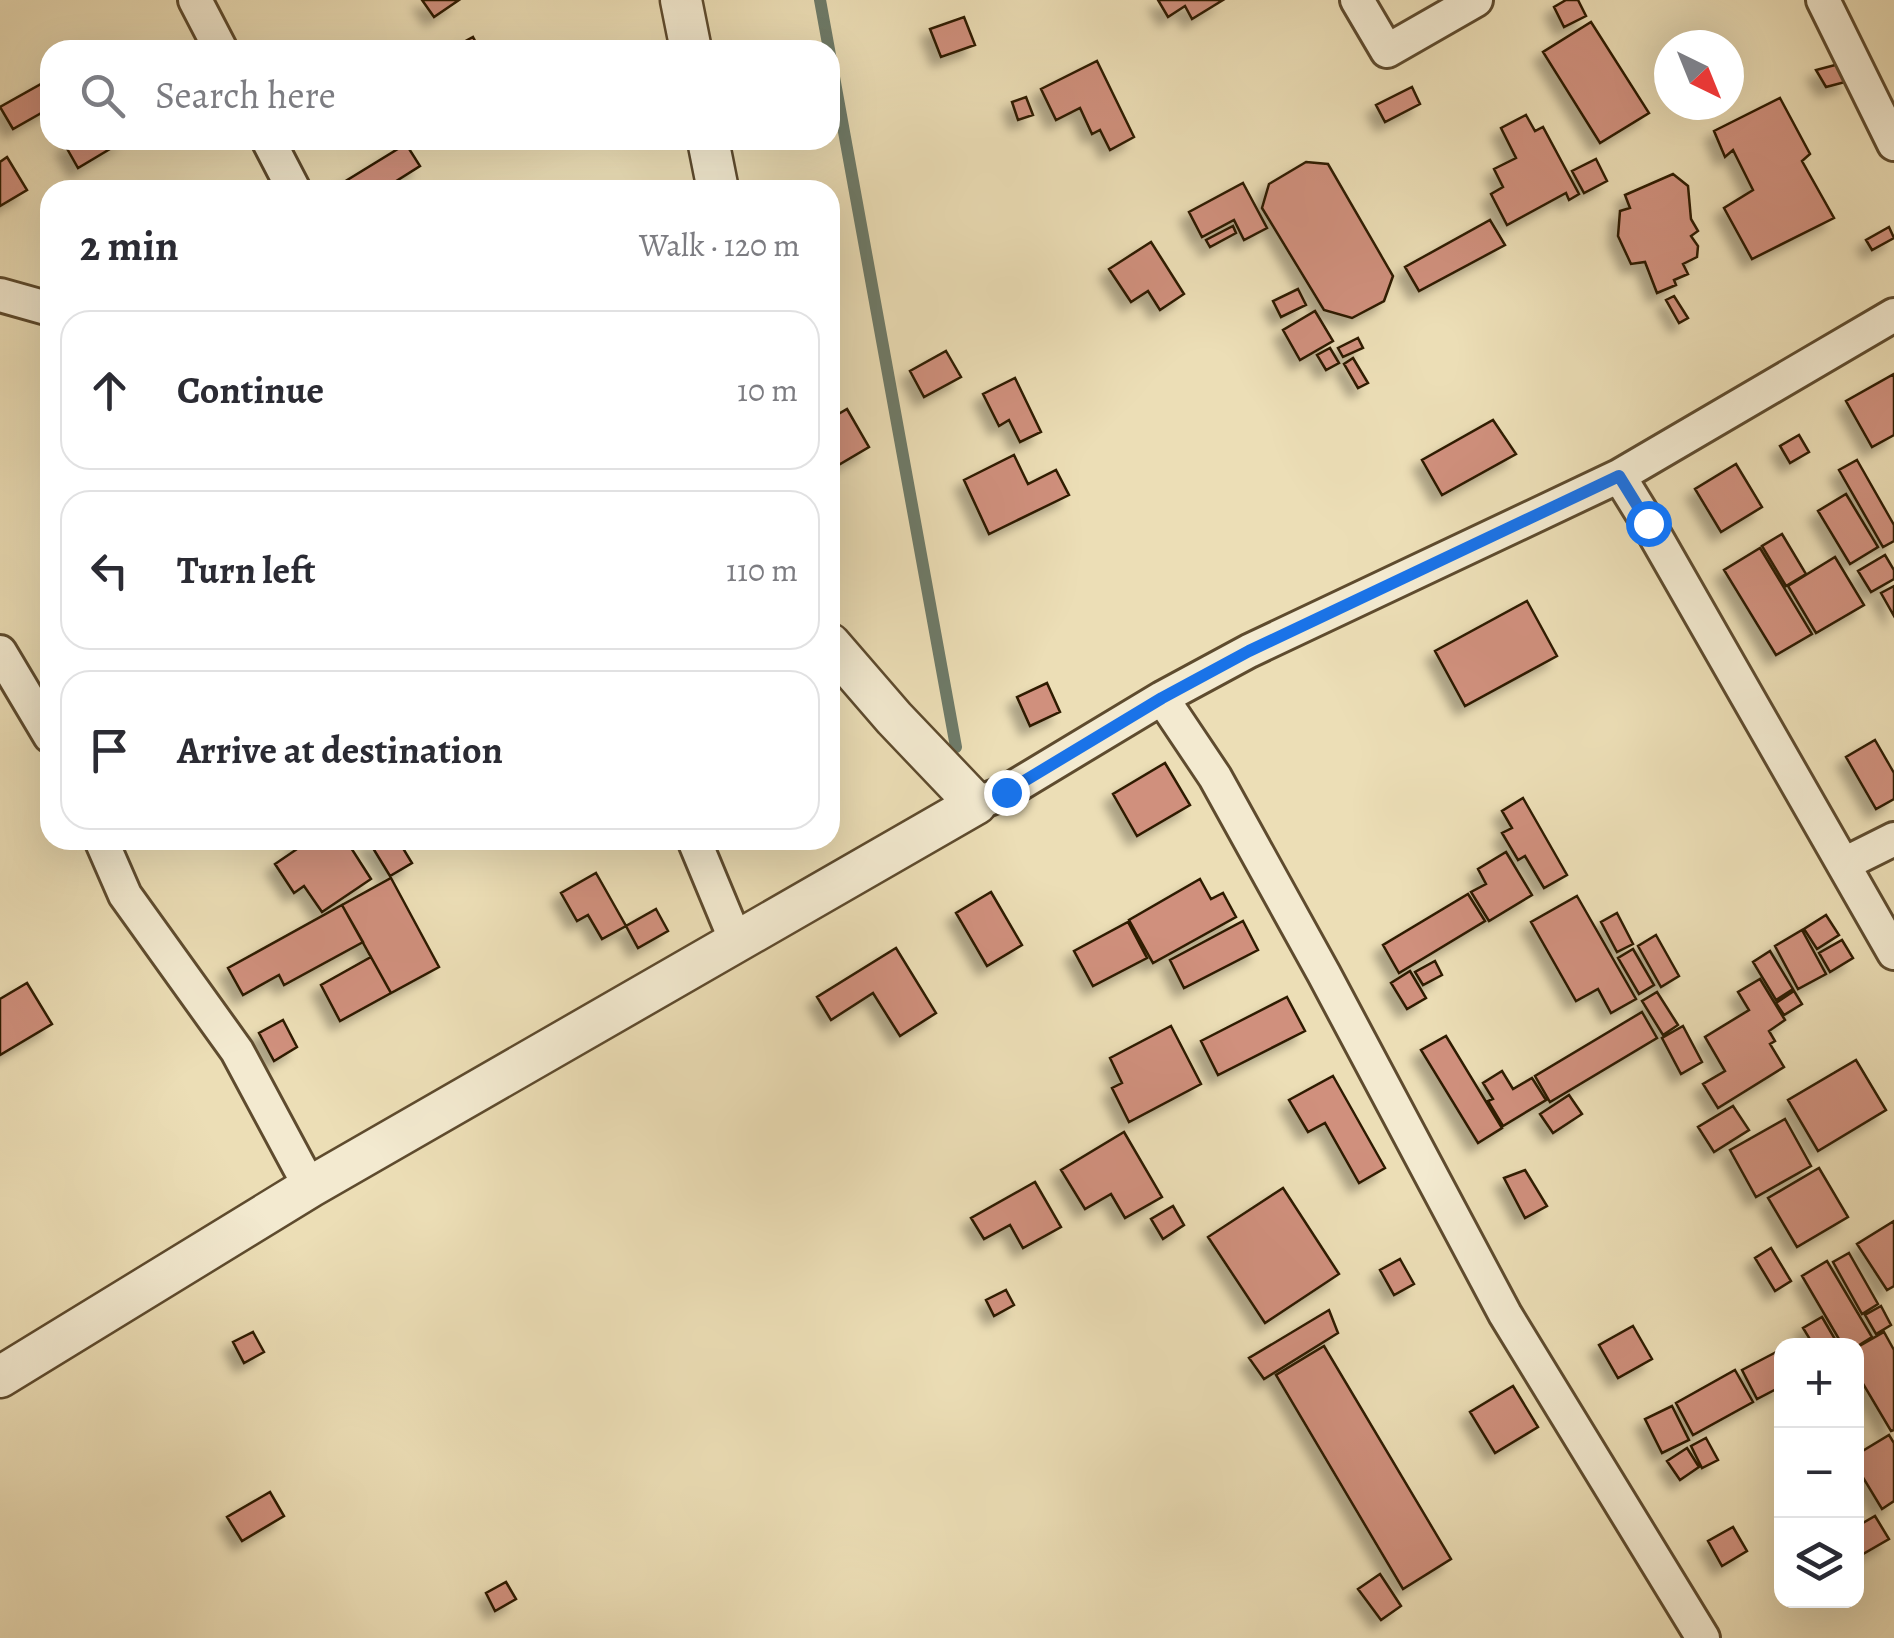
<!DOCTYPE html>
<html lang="en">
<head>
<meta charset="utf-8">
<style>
  body { margin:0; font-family:Alegreya,serif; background:#f2f2f3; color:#2b2b33 }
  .controls { position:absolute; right:30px; bottom:30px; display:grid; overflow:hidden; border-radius:20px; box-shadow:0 10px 40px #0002 }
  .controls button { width:90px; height:90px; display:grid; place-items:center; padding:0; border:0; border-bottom:2px solid #e1e1e2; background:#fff; color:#2b2b33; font:50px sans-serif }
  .compass { position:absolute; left:1654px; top:30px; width:90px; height:90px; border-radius:50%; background:#fff; box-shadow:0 10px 40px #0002; rotate:137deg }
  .stop { position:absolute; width:30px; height:30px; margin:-22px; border:8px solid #1a73e8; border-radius:50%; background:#fff }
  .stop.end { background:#1a73e8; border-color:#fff; box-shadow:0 2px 10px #0008 }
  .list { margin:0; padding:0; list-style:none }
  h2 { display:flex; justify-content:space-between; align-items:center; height:130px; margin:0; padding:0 40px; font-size:42px }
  h2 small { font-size:32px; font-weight:400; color:#7c7c81 }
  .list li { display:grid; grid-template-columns:65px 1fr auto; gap:30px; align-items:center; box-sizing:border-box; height:160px; margin:0 20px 20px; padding:0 20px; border:2px solid #e1e1e2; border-radius:30px }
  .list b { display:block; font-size:38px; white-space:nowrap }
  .list em { font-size:32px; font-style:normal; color:#7c7c81 }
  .icon { flex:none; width:55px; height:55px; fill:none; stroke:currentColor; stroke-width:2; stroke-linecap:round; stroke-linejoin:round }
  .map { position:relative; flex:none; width:1894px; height:1638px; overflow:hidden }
  .search { position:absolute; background:#fff; box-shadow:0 10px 40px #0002; left:40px; top:40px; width:800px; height:110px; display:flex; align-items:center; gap:25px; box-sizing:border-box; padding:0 35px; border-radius:30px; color:#7c7c81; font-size:38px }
  .panel { position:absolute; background:#fff; box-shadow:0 10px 40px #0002; left:40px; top:180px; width:800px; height:670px; border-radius:30px }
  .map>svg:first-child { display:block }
</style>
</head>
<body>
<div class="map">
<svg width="1894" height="1638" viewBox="0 0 1894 1638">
  <defs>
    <filter id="shadow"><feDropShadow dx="-9" dy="9" stdDeviation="5" flood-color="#0004"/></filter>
  </defs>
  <rect width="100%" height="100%" fill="#ecdeb6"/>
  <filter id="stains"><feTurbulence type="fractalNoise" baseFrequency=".002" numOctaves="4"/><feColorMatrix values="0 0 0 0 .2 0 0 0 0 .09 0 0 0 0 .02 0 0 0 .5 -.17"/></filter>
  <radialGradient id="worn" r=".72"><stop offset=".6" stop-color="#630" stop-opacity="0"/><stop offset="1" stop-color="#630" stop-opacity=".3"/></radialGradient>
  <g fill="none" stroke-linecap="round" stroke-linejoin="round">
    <path stroke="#6e7b69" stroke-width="12" d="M820,0L956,747"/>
  </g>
  <path fill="#d0907d" stroke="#2e1a00" stroke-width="2.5" filter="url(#shadow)" d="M422,0H459L434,17Z
    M1158,0H1223L1192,19L1185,6L1168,17Z
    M1566,0H1578L1586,16L1564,27L1554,7Z
    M964,17L975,45L941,57L930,29Z
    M1591,22L1649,113L1600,143L1543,52Z
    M473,37L480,50H449Z
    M1097,61L1134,137L1110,150L1100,130L1092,134L1080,108L1056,120L1041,89Z
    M1839,64L1849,81L1826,87L1816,70Z
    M50,79V108L13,129L0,107Z
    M1412,87L1420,104L1385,122L1376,105Z
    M1026,97L1033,115L1018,120L1012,102Z
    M1780,98L1810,154L1802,161L1834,218L1752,259L1724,208L1753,190L1733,150L1725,157L1714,131Z
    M1526,115L1535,131L1543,127L1579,194L1569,200L1566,193L1507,225L1491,194L1503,187L1494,169L1516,158L1501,128Z
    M74,140H125L78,168L65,145Z
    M406,144L420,166L382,190H331Z
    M7,157L27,190L0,206V162Z
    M1596,159L1607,181L1584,193L1572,171Z
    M1306,162L1328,164L1393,276L1384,301L1352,318L1324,310L1262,208L1269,184Z
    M1673,174L1688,186L1691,219L1698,231L1691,236L1698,246L1697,257L1683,264L1688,274L1674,280L1676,285L1657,293L1645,262L1631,264L1618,236L1620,211L1630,208L1625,195Z
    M1243,183L1267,228L1244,240L1234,220L1202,237L1189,212Z
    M1490,220L1505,245L1419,291L1405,267Z
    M1233,226L1236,233L1210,247L1206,240Z
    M1889,227L1894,238L1872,250L1866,240Z
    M1151,242L1184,294L1160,310L1148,291L1131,302L1109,269Z
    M1298,289L1306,305L1281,317L1273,301Z
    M1674,296L1688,318L1679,323L1666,300Z
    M1315,311L1333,341L1300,360L1283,330Z
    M1358,338L1363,348L1343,357L1338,348Z
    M1330,348L1339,363L1326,370L1317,355Z
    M946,351L961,377L924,397L910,371Z
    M1353,358L1368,383L1358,388L1344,364Z
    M1894,374V435L1872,447L1846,401Z
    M1015,378L1041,432L1020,442L1009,420L999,426L983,394Z
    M847,409L869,447L830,470V419Z
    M1493,420L1516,454L1442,495L1422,460Z
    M1799,435L1809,452L1790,463L1780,446Z
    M1014,455L1028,484L1056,470L1069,495L989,534L964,480Z
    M1857,460L1894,525V541L1883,547L1839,470Z
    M1736,464L1762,507L1721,532L1695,489Z
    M1846,494L1878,547L1850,564L1818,511Z
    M1782,534L1806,574L1786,586L1762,546Z
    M1760,548L1812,634L1776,655L1724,570Z
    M1885,555L1894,570V579L1871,592L1858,571Z
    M1835,557L1864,605L1816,633L1788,586Z
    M1894,586V616L1881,593Z
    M1527,601L1557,656L1465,706L1435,651Z
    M1047,683L1060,712L1030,726L1017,697Z
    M1875,740L1894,773V799L1876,809L1846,757Z
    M1165,763L1190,805L1137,836L1113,794Z
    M1523,798L1567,875L1544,888L1525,856L1518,860L1502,833L1512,828L1502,811Z
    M295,840H346L371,879L322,912L304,886L294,893L275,864L300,847Z
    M368,840H398L412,863L390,876Z
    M1506,852L1532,895L1489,921L1471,892L1486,884L1478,869Z
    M596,873L626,926L602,939L588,915L577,921L561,893Z
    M391,878L439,967L391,993L342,905Z
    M1200,879L1211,899L1223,893L1236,917L1153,963L1129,920Z
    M991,892L1022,945L987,966L956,913Z
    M1468,894L1485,921L1399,973L1383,945Z
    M1577,896L1636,999L1611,1013L1598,989L1576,1001L1531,922Z
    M342,905L363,942L284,985L279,975L243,995L228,968Z
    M656,909L668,931L638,948L626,926Z
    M1617,913L1633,944L1617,952L1601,922Z
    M1826,915L1839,935L1817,949L1804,929Z
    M1243,921L1258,950L1184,988L1170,960Z
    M1128,922L1147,958L1093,986L1074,951Z
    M1802,930L1826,974L1798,989L1775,946Z
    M1656,935L1679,976L1661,987L1638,946Z
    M1842,940L1853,958L1830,972L1819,953Z
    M896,948L936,1013L900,1036L873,993L831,1020L817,997Z
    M1633,949L1654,985L1639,994L1618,958Z
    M1770,951L1793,989L1776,1000L1753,962Z
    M371,957L391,993L340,1021L321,985Z
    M1435,961L1442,975L1423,985L1415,972Z
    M1410,971L1426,998L1407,1009L1391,983Z
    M1760,979L1785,1020L1769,1031L1775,1041L1770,1044L1784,1067L1718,1108L1703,1084L1725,1071L1705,1037L1749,1010L1738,992Z
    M27,983L52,1024L0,1055V999Z
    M1794,991L1802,1004L1784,1015L1776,1003Z
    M1657,992L1678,1025L1663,1035L1642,1001Z
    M1287,997L1305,1031L1218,1075L1201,1041Z
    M1642,1012L1657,1038L1550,1102L1535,1076Z
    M283,1020L297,1047L274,1061L259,1033Z
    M1171,1026L1201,1084L1129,1122L1112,1088L1122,1083L1110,1058Z
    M1683,1026L1702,1062L1681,1074L1662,1038Z
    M1446,1036L1502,1128L1478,1143L1421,1050Z
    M1856,1060L1886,1110L1818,1151L1788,1100Z
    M1502,1071L1513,1089L1532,1078L1546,1100L1503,1126L1488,1101L1493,1099L1483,1083Z
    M1333,1076L1385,1168L1359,1183L1325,1123L1308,1132L1289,1100Z
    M1569,1095L1582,1114L1553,1133L1540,1114Z
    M1733,1106L1749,1130L1714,1152L1698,1127Z
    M1785,1119L1811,1166L1756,1197L1730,1150Z
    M1124,1132L1162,1197L1125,1218L1111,1194L1085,1209L1061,1170Z
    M1819,1168L1848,1217L1797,1247L1768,1198Z
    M1525,1170L1547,1206L1525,1218L1504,1178Z
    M1035,1182L1061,1227L1023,1248L1010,1225L984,1239L971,1218Z
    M1283,1188L1339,1274L1265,1323L1208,1237Z
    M1173,1206L1184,1225L1163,1239L1151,1219Z
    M1894,1221V1286L1887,1290L1857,1244Z
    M1771,1248L1791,1281L1775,1291L1755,1258Z
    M1849,1253L1878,1304L1862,1314L1833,1262Z
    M1400,1259L1414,1284L1394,1295L1380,1270Z
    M1827,1261L1872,1337L1856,1347L1843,1346L1802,1276Z
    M1006,1290L1014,1305L994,1316L986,1300Z
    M1881,1306L1891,1325L1876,1334L1865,1315Z
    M1329,1310L1338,1333L1264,1379L1249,1358Z
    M1822,1317L1839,1346H1814L1803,1328Z
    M1633,1326L1652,1359L1618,1378L1599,1345Z
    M253,1332L264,1352L244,1363L233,1342Z
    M1884,1332L1894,1350V1430L1891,1431L1856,1372V1348Z
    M1324,1346L1451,1559L1403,1589L1276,1375Z
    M1782,1349V1386L1757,1399L1742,1370Z
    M1735,1370L1753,1402L1693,1435L1676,1403Z
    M1513,1386L1538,1427L1495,1453L1470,1412Z
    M1672,1406L1689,1440L1662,1453L1645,1419Z
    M1889,1435L1894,1443V1501L1882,1509L1856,1466V1455Z
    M1706,1438L1718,1460L1702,1468L1691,1446Z
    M1687,1448L1699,1467L1680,1480L1667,1461Z
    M270,1492L284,1516L242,1541L227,1517Z
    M1875,1516L1889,1539L1856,1558V1527Z
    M1733,1527L1747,1551L1722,1566L1708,1541Z
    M1380,1574L1401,1606L1381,1620L1358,1589Z
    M506,1582L516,1599L495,1611L486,1593Z"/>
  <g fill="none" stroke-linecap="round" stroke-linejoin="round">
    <defs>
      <path id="minor" d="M195,0L221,50
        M1357,0L1387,51L1476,0
        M1823,0L1894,144
        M268,140L294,190
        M0,295L50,309
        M1894,315L1619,476L1648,523L1894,953
        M0,652L50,736
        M1162,698L1215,777L1324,974L1505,1314L1703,1638
        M976,804L1006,792L1162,698L1249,651L1619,476
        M101,840L125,895L237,1051L310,1187
        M694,840L736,941
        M1844,864L1894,839"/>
      <path id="tertiary" d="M681,0L691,50
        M708,140L718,190
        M0,1377L310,1187L976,804L894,718L830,644"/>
    </defs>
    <use href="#minor" stroke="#5e4b2e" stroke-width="38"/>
    <use href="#tertiary" stroke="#5e4b2e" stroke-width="45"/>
    <use href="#minor" stroke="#f3ead0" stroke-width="32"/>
    <use href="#tertiary" stroke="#f3ead0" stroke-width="40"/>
  </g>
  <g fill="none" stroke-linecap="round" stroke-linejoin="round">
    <path stroke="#1a73e8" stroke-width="12" d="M1006,792L1162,698L1249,651L1619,476L1648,523"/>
  </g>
  <rect width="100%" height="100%" filter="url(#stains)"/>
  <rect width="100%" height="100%" fill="url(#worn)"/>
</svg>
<div class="controls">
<button>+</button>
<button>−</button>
<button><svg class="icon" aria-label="layers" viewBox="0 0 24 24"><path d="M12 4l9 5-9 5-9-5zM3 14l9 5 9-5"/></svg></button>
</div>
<svg class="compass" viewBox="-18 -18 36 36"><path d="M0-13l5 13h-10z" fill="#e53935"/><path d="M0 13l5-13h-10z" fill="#7c7c81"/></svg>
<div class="stop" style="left:1648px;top:523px"></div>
<div class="stop end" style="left:1006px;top:792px"></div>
<div class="search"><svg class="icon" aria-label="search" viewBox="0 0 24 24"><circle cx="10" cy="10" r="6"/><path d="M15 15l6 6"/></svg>Search here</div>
<section class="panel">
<h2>2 min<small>Walk · 120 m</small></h2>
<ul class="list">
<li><svg class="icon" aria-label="ahead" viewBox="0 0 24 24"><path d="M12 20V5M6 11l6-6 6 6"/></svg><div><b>Continue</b></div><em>10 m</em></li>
<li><svg class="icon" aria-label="left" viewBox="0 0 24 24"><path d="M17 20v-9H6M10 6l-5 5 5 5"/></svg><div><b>Turn left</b></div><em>110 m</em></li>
<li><svg class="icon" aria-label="arrive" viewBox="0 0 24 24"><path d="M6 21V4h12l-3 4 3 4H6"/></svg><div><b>Arrive at destination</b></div></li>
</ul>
</section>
</div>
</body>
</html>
